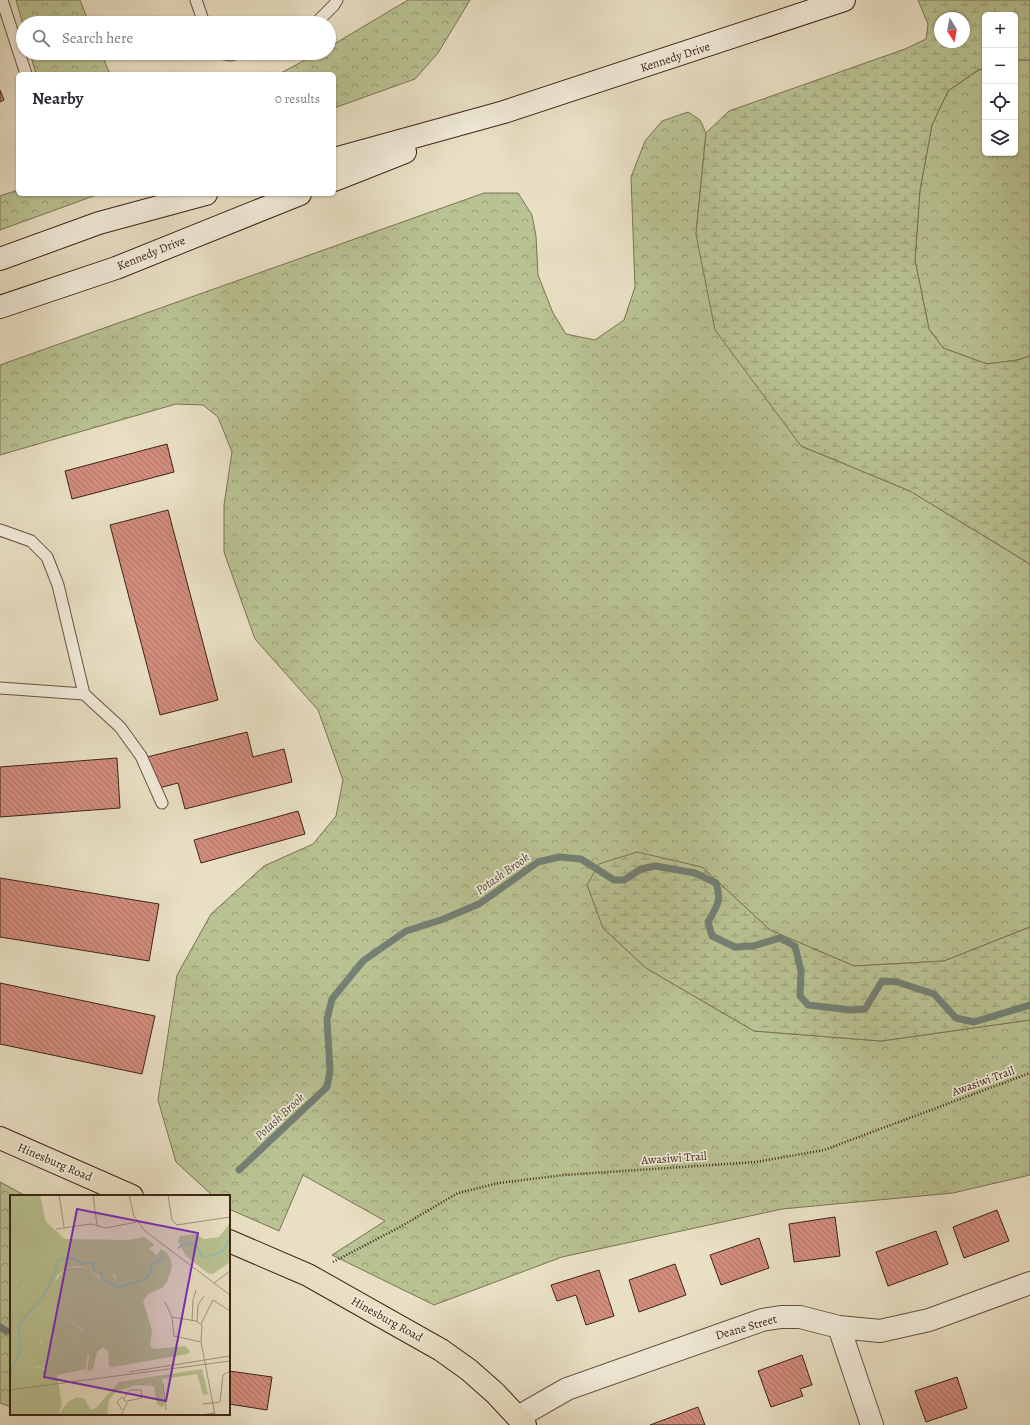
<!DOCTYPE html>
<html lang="en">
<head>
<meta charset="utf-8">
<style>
  body { margin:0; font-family:Alegreya,serif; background:#f2f2f3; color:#2b2b33 }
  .controls { position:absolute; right:12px; top:12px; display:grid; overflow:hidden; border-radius:6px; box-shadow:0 1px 3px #0004 }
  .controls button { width:36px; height:36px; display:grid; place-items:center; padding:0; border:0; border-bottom:1px solid #e1e1e2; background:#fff; color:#2b2b33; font:20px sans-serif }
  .compass { position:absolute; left:934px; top:12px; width:36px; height:36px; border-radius:50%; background:#fff; box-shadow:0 1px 3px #0004; rotate:169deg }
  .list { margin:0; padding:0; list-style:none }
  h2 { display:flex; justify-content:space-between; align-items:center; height:52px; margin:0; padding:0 16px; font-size:17px }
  h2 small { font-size:13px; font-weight:400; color:#7c7c81 }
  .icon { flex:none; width:22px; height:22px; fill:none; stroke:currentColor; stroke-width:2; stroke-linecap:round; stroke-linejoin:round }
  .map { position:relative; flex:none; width:1030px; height:1425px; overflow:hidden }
  .search { position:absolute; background:#fff; box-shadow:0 1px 3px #0004; left:16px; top:16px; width:320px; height:44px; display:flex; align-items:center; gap:10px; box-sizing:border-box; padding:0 14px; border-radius:22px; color:#7c7c81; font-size:15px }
  .panel { position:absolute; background:#fff; box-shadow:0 1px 3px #0004; left:16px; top:72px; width:320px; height:124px; border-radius:6px }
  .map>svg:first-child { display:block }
</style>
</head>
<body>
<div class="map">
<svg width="1030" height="1425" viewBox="0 0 1030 1425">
  <defs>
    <pattern id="forest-crowns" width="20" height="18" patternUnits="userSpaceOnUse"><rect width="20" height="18" fill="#b9c292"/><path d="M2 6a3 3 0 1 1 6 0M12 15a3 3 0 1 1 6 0" fill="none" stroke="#989d76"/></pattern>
    <pattern id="wetland-marsh" width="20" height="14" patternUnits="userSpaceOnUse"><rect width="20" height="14" fill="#b9c292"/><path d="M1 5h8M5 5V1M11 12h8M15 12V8" fill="none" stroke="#989d76"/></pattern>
    <pattern id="building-back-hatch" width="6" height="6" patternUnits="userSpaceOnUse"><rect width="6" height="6" fill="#d18c7c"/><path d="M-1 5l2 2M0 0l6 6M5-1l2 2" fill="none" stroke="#ab7265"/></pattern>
  </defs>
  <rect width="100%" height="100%" fill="#e9e0c4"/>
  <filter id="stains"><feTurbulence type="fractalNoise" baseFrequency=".005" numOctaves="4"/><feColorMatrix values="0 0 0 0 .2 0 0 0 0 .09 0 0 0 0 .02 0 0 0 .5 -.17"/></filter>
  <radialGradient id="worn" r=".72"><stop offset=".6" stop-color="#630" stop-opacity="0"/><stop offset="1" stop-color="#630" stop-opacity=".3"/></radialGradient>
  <path fill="url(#forest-crowns)" stroke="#7c7355" d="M16,0H80L89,23H23V25Z
    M408,0H470L438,53L415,79L334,108V74H279L318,53H329V47Z
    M30,53H101L110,74H36Z
    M1015,60H1030V356L1018,360L987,364L943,348L929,329L915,260L920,190L932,125L948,91L979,70L985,68V153H1015Z
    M688,112L700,120L706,133L696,234L801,446L910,491L1030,564V927L944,961L854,966L770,930L702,867L603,928L646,968L754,1031L881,1041L1030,1020V1175L953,1193L782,1209L562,1257L434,1305L332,1255L385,1221L303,1175L279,1231L229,1209V1196H213L176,1162L158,1100L177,975L211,914L264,866L313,844L336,816L343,780L318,710L255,639L224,552V505L232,452L218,417L203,405L176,404L0,455V365L484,193H518L532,215L536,236L538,275L553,313L566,334L595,340L624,320L635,287L631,177L645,141L662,121Z
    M18,190V194H99L0,230V196Z
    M0,1182L26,1196H11V1407L0,1403Z"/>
  <path fill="url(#wetland-marsh)" stroke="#7c7355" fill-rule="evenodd" d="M918,0H1030V60H1015V15H985V68L978,70L948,91L932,125L920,190L915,260L929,329L943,348L987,364L1018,360L1030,356V564L910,491L801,446L715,330L696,234L706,133L729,111L905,49L926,39L928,24ZM940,18H964V42H940Z
    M637,852L702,867L770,930L854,966L944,961L1030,927V1020L881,1041L754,1031L646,968L603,928L587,885L599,864Z"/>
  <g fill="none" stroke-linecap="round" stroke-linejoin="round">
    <path stroke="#738074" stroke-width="7" d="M239,1170L327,1087L330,1071L327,1019L332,999L363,961L406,931L441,920L479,904L538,862L559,857L581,859L614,880H624L641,869L655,866L695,873L716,883C722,901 717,906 708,922L712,936L735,947L753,946L780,938L795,946L801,971L800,996L808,1005L851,1010L865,1009L882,981L897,982L934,994L956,1018L974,1022L1030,1005
      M0,1327L6,1331H11"/>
  </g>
  <path fill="url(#building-back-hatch)" stroke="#3e2418" d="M0,90L4,100L0,102Z
    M167,444L174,472L72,499L65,471Z
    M168,510L218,700L160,715L110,525Z
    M247,732L253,757L284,749L292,782L185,809L178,783L155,789L147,757Z
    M117,758L120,808L0,817V767Z
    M298,811L305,834L201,863L194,840Z
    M0,878L159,904L149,961L0,937Z
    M0,983L155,1016L142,1074L0,1044Z
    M997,1210L1009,1241L964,1258L953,1227Z
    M835,1217L840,1256L794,1262L789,1224Z
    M936,1231L948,1264L888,1286L876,1252Z
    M759,1238L769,1268L721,1285L710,1255Z
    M675,1264L686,1295L639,1312L629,1280Z
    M599,1270L614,1316L586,1325L576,1295L557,1301L551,1285Z
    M802,1355L812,1385L800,1389L803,1396L771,1407L758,1371Z
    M229,1371L272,1377L267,1410L229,1404Z
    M957,1377L967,1408L926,1422L915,1391Z
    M698,1407L705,1425H650Z"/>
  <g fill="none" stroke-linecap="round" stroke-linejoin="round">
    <defs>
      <path id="lane" d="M2,0L26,74
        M196,0L204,23
        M316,23L334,5L337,0
        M220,53L231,55L238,53
        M0,530L31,541L47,557L58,585L84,694
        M0,688L84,694L120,727L141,756L162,803"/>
      <path id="street" d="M839,1327L872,1425
        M518,1417L567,1389L762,1320L781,1317H800L839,1327L880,1331L929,1320L1030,1283"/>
      <path id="secondary" d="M334,159L504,112L844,0
        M334,180L405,152
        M0,259L99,223L206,194
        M0,307L116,268L300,194"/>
      <path id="primary" d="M0,1138L132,1196
        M229,1241L308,1275L441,1350L469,1370L495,1393L525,1425"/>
    </defs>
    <use href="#lane" stroke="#695343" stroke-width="13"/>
    <use href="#street" stroke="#695343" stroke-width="24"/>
    <use href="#secondary" stroke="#3e2418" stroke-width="24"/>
    <use href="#primary" stroke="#3e2418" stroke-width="24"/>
    <path stroke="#3e2418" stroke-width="2.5" stroke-dasharray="1 2" stroke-linecap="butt" d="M333,1262L400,1227L458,1193L499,1183L564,1175L756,1162L824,1150L1030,1073"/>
    <use href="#lane" stroke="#f1ebd9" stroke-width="11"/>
    <use href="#street" stroke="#f1ebd9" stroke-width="22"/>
    <use href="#secondary" stroke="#f1ebd9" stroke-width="22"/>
    <use href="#primary" stroke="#e9e0c4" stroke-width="22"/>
  </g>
  <g text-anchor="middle" stroke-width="3.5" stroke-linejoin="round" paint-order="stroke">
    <g font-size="12" fill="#3e2418" stroke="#f1ebd9">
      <text transform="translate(675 57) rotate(-18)" y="4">Kennedy Drive</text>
      <text transform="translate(151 253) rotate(-22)" y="4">Kennedy Drive</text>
      <text transform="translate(983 1081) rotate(-20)" y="4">Awasiwi Trail</text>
      <text transform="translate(674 1158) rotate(-4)" y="4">Awasiwi Trail</text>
      <text transform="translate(55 1162) rotate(23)" y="4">Hinesburg Road</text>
      <text transform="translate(387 1319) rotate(29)" y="4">Hinesburg Road</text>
      <text transform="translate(746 1327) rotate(-16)" y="4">Deane Street</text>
    </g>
    <g font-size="13" font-style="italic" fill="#544a3e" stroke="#f1ebd9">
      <text transform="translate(502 873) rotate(-35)" y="5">Potash Brook</text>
      <text transform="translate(279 1116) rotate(-43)" y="5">Potash Brook</text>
    </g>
  </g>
  <g transform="translate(10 1195)">
    <rect width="220" height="220" fill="#e9e0c4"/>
    <path d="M0,0H30L36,27L55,44L118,45L134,42L145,50L139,53L147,60L151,54L157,58L161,65L162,72L157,87L152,93L138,99L133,106L142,135L140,151L144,154L175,151L180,156L178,159L103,172L99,171L98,156L93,152L87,157L83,174L77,177L79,162L72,135L47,115L39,105L42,91L55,73L77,72L93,87L105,90L106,82L102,77L90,67L76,63H44L31,68L13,90L9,106L0,121ZM220,28V37L212,51L218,59L220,58V67L203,79H199L176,61L168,47L170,41L185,39L194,44L209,42ZM39,140L53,143L54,154L46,173L38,175L24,170L21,162L34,143ZM192,174L198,199L193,200L187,179L152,184L154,210L152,212L147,209L144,191L127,190L107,196L99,204L97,220H48L58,207L67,202L75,204L80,214H85L109,187Z" fill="#b9c292"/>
    <path d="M220,37V58L215,59L212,51ZM44,63H76L90,67L102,77L107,88L100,91L77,72L66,71L55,73L47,81L39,105L47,115L71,135L79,150L76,174L47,180L52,210L48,220H0V121L19,78L31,68ZM39,140L52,143L54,154L46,173L37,175L27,172L21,165L31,146Z" fill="#b9c292" fill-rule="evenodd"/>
    <path fill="none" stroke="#97bdb2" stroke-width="2" d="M168,53L177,48L185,49L192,61L196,62L212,57L220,43M0,183L2,172L10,157L9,132L13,124L33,102L44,79L47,65L64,63L72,69L77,67L84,69V76L93,79L91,85L109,92L135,84L139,80L142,70L154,62"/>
    <path fill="none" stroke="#a5957f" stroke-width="1" d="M49,0L54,32M83,0L87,30M119,0L124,21L135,36L220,100M158,0L162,25L167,30L220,22M46,34L81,29L96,33L127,27M204,88L220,76M155,107L162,122L186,126L192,130L191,147L205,220M162,122L164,141L191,147M182,126L183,105L186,95M187,127L188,110L194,101M191,129L203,105L220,116M119,177L220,161M153,188L156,215M0,195L220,166M114,203L120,195H131L132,203L117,206M193,209L210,207L213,180L220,176M111,220L117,208L112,202L107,207L112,215M190,220L205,218"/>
    <path fill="#7b2cbf" fill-opacity="0.15" stroke="#7b2cbf" stroke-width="2" d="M67,14L188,38L156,206L34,182Z"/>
    <rect width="220" height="220" fill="none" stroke="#3e2418" stroke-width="2"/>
  </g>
  <rect width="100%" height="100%" filter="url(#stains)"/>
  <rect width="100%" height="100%" fill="url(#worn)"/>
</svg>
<div class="controls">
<button>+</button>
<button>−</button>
<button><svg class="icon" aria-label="locate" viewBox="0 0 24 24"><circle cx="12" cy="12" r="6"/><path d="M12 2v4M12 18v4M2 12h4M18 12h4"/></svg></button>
<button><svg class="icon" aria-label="layers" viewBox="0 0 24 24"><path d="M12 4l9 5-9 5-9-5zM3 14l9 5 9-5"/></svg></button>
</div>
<svg class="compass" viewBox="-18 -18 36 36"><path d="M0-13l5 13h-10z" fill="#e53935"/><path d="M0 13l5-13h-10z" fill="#7c7c81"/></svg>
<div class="search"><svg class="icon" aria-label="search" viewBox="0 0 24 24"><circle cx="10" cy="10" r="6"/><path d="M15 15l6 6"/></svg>Search here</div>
<section class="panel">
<h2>Nearby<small>0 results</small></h2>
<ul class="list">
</ul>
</section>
</div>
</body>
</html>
